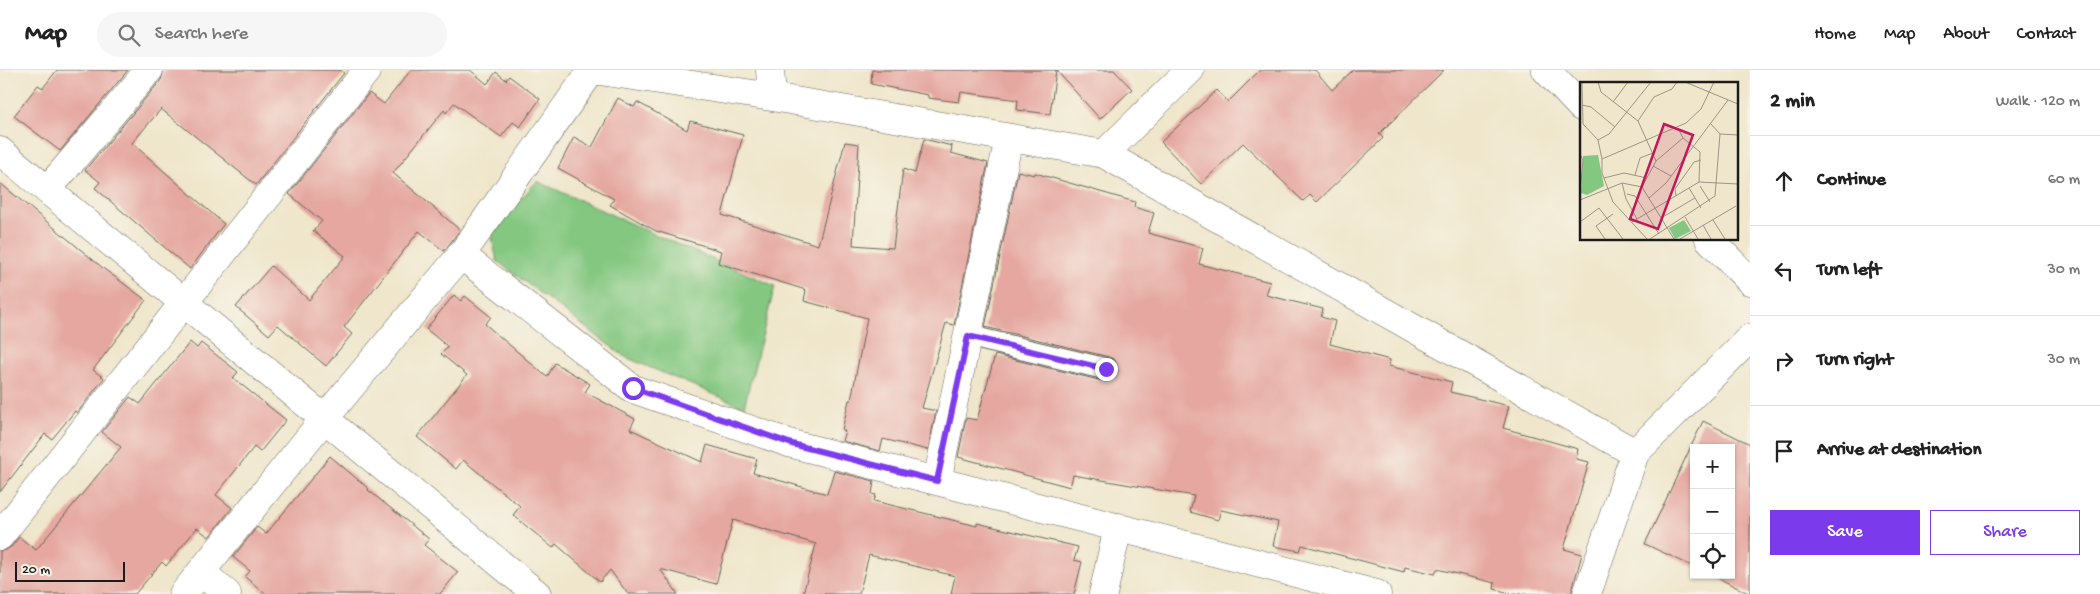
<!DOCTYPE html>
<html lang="en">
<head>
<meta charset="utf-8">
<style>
  body { margin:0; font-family:"Gochi Hand",sans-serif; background:#f6f6f6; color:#222 }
  .controls { position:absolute; right:15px; bottom:15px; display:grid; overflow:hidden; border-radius:0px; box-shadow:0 1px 4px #0004 }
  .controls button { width:45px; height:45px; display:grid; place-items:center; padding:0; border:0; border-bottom:1px solid #e0e0e0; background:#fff; color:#222; font:25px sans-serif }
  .scale { position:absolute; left:15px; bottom:12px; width:110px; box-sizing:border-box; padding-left:5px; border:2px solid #1c1c1c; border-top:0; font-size:14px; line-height:18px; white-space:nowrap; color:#1c1c1c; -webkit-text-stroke:4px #f7f3e8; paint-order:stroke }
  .stop { position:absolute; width:15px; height:15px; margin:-11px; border:4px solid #7c3aed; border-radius:50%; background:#fff }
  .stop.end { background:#7c3aed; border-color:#fff; box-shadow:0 1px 5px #0008 }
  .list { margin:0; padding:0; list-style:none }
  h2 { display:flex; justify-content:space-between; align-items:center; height:65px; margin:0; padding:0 20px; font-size:21px }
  h2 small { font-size:16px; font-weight:400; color:#767676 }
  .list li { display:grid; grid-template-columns:32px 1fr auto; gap:15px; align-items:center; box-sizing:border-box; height:90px; padding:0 20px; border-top:1px solid #e0e0e0 }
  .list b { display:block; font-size:19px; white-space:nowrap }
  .list em { font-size:16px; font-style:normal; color:#767676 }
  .actions { display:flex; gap:10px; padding:15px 20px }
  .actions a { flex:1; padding:11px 0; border:1px solid #7c3aed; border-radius:0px; text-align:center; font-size:18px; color:#7c3aed }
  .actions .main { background:#7c3aed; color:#fff }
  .icon { flex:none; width:28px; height:28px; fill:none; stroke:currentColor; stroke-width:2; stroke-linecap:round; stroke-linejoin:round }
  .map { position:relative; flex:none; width:1750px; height:524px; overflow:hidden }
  header { display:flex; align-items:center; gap:30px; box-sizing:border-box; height:70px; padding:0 25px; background:#fff; border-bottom:1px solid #e0e0e0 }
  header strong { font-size:24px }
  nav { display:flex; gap:28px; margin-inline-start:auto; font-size:18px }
  .search { width:350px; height:45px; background:#f6f6f6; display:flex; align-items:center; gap:12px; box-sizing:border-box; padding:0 18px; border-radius:28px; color:#767676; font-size:19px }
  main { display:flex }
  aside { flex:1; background:#fff }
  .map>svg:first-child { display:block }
</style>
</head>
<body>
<header>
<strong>Map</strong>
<div class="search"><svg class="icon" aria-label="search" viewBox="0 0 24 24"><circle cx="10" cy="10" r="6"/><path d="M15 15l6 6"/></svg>Search here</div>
<nav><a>Home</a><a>Map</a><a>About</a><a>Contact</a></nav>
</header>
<main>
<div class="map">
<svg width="1750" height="524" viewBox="0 0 1750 524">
  <rect width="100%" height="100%" fill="#f7f3e8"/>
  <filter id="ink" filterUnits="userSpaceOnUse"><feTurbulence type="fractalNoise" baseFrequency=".02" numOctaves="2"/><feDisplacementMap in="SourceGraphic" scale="10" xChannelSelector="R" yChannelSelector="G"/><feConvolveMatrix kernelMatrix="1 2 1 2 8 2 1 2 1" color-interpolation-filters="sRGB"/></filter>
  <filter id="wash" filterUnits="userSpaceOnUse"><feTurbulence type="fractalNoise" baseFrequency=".0096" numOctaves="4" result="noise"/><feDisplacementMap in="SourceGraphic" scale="20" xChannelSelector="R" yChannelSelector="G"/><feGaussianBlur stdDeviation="1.12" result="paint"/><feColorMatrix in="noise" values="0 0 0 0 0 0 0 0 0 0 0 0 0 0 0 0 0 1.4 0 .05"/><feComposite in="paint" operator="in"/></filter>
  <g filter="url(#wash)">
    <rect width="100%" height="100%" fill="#efe6cb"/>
    <path fill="#83c780" stroke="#50724e" d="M537,111L663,168L775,216L744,337L625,287L497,191L491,162Z"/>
    <g id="blocks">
      <path fill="#e5a7a0" d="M57,0H128L60,81L14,46L38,15L43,18Z
        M164,0H340L344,3L256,115L161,39L132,73L224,154L190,199L95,118L100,112L85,100L161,10Z
        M411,0H470L487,14L496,2L506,10L509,6L540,29L520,57L513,52L501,67L454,33L446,43L444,40L393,103L460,160L444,181L419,161L344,257L352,264L326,296L278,255L269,265L236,237L271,196L309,230L345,186L313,161L322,151L289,124L369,23L384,34Z
        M872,0H1114L1132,19L1100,49L1056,0L1050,44L1017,40L1018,30L961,22L959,32L928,28V25L871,14Z
        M1260,0H1315L1332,20L1353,0H1444L1379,64L1383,68L1317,132L1310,125L1303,131L1243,73L1201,114L1161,72L1217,20L1228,32Z
        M618,28L634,37L637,32L687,60L690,51L743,65L722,145L818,175L845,72L859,74L853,175L893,178L903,99L915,103L924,69L952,76L951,83L988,93L954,255L946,253L922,338L936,341L928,380L883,369L880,381L842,371L845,361L842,360L849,330H851L867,248L804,231L806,220L718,193L721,181L656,161L610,135L614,129L558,98L574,67L592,77Z
        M1018,101L1034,105L1035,103L1135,132L1134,137L1154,143L1148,163L1203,178L1199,194L1270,212L1266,225L1323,239L1321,247L1335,251L1330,274L1390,290L1389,296L1452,312L1450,322L1509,336L1503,358L1578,379L1576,389L1589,392L1564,479L1582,484L1571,524H1514L1494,519L1495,513L1437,499L1435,504L1405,497L1404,502L1302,475L1300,481L1273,476L1278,452L1221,440L1218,450L1190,442L1194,426L1073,405L1070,417L958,387L966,348L977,350L995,285L1103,311H1109L1115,308L1118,301L1115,290L1109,287L985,257Z
        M0,113L104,199L146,230L93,300L104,308L77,343L75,341L52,369L45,364L0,422Z
        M454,225L461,231L465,226L491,247L485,254L547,307L555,293L590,314L585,322L635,349L630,359L702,392L707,375L757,389L753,403L827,424L834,401L874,411L872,424L876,425L874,431L977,456V453L1078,477L1074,490L1082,492L1074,524H951L955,506L869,485L859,524H803L816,474L733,450L716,514L660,499L678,524H628L610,500L600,512L556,474L553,478L513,445L520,436L463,390L456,399L417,367L467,305L441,284L448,277L426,259Z
        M190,272L197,278L201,273L238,302L233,308L286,350L260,382L254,377L216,425L232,438L209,467L197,458L166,496L162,492L135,524H0V481L6,480L12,476L19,467L36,480L121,377L102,362L130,327L140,334Z
        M1703,351L1750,374V524L1712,505H1731V378H1694V497L1645,474Z
        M330,386L369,419L368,420L429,469L424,475L458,502L440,524H266L245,507L250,501L233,487L257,457L266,464Z"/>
    </g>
  </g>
  <g filter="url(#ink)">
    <use href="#blocks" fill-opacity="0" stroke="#666359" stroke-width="1"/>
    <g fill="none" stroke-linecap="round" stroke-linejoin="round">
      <defs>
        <path id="service" d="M968,266L1106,299"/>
        <path id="minor" d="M593,0L772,27L1104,84L1635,383
          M770,0L772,27
          M0,81L537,524
          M1104,84L1190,0
          M47,120L149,0
          M461,185L633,319L792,374L1377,524
          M937,411L1009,68
          M0,466L367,0
          M201,502L227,524
          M183,524L324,349L461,185L592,0
          M1103,524L1118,457
          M1587,524L1635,383L1750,268"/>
        <path id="tertiary" d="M1546,0L1581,37
          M1709,169L1750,211"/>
      </defs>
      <use href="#service" stroke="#666359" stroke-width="23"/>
      <use href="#minor" stroke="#666359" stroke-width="29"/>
      <use href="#tertiary" stroke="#666359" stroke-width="29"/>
      <use href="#service" stroke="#fff" stroke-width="21"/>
      <use href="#minor" stroke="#fff" stroke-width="28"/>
      <use href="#tertiary" stroke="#fff" stroke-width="28"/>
    </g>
  </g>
  <g fill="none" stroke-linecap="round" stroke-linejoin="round" filter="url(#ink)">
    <path stroke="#7c3aed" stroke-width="6" d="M633,318L792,374L937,411L968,266L1106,299"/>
  </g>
  <g transform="translate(1580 12)">
    <rect width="158" height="158" fill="#efe6cb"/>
    <path d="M18,73L24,104L7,113L1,111L3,74ZM104,138L111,149L95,157L89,146Z" fill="#83c780"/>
    <path fill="none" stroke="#9b9585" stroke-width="1" d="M2,0L3,42L18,58L22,77M18,0L21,10L58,39L76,79M105,0L158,22M33,20L48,0M2,23L11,25L35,45M58,39L74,15L92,7L97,0M131,42L140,52L158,53M98,46L103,56L120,70L119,100M18,58L29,52L71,0M0,72L3,78L0,111M22,77L106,41L121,27L134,0M22,77V91L33,120L67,157M73,84L91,94M55,93L60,76L73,71M24,96L44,91L67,96M42,101L46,117L57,137M120,104L130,120M62,105L76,79L103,56M109,106L121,126M158,107V141M47,112L55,114L79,152M96,114L95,107L114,80L121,78M69,116L86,101L148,18M0,118L42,101L62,105L94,157M105,135L118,157M81,136L115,116M133,138L145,157M0,140L19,126L43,157M52,140L119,100L158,102M123,143L131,157M25,157L16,144L33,132M70,157L135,114L140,52M100,157L156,124"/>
    <path fill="#c2185b" fill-opacity="0.15" stroke="#c2185b" stroke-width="2.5" d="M84,42L113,53L78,147L50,137Z"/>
    <rect width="158" height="158" fill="none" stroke="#1c1c1c" stroke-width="2.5"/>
  </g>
</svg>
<div class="controls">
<button>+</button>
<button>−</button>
<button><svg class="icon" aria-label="locate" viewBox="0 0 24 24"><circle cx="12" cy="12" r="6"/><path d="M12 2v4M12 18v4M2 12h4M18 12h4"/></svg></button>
</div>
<div class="scale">20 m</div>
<div class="stop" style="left:633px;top:318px"></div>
<div class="stop end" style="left:1106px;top:299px"></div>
</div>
<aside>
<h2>2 min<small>Walk · 120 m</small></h2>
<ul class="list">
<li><svg class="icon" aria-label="ahead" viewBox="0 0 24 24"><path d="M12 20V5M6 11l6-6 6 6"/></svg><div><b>Continue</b></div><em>60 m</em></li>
<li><svg class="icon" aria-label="left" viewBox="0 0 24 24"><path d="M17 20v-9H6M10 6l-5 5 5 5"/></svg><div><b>Turn left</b></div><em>30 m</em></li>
<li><svg class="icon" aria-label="right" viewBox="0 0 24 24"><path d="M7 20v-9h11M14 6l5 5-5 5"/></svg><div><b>Turn right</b></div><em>30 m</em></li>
<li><svg class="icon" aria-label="arrive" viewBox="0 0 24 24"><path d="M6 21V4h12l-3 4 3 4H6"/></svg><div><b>Arrive at destination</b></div></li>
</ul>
<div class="actions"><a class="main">Save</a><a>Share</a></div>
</aside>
</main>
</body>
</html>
